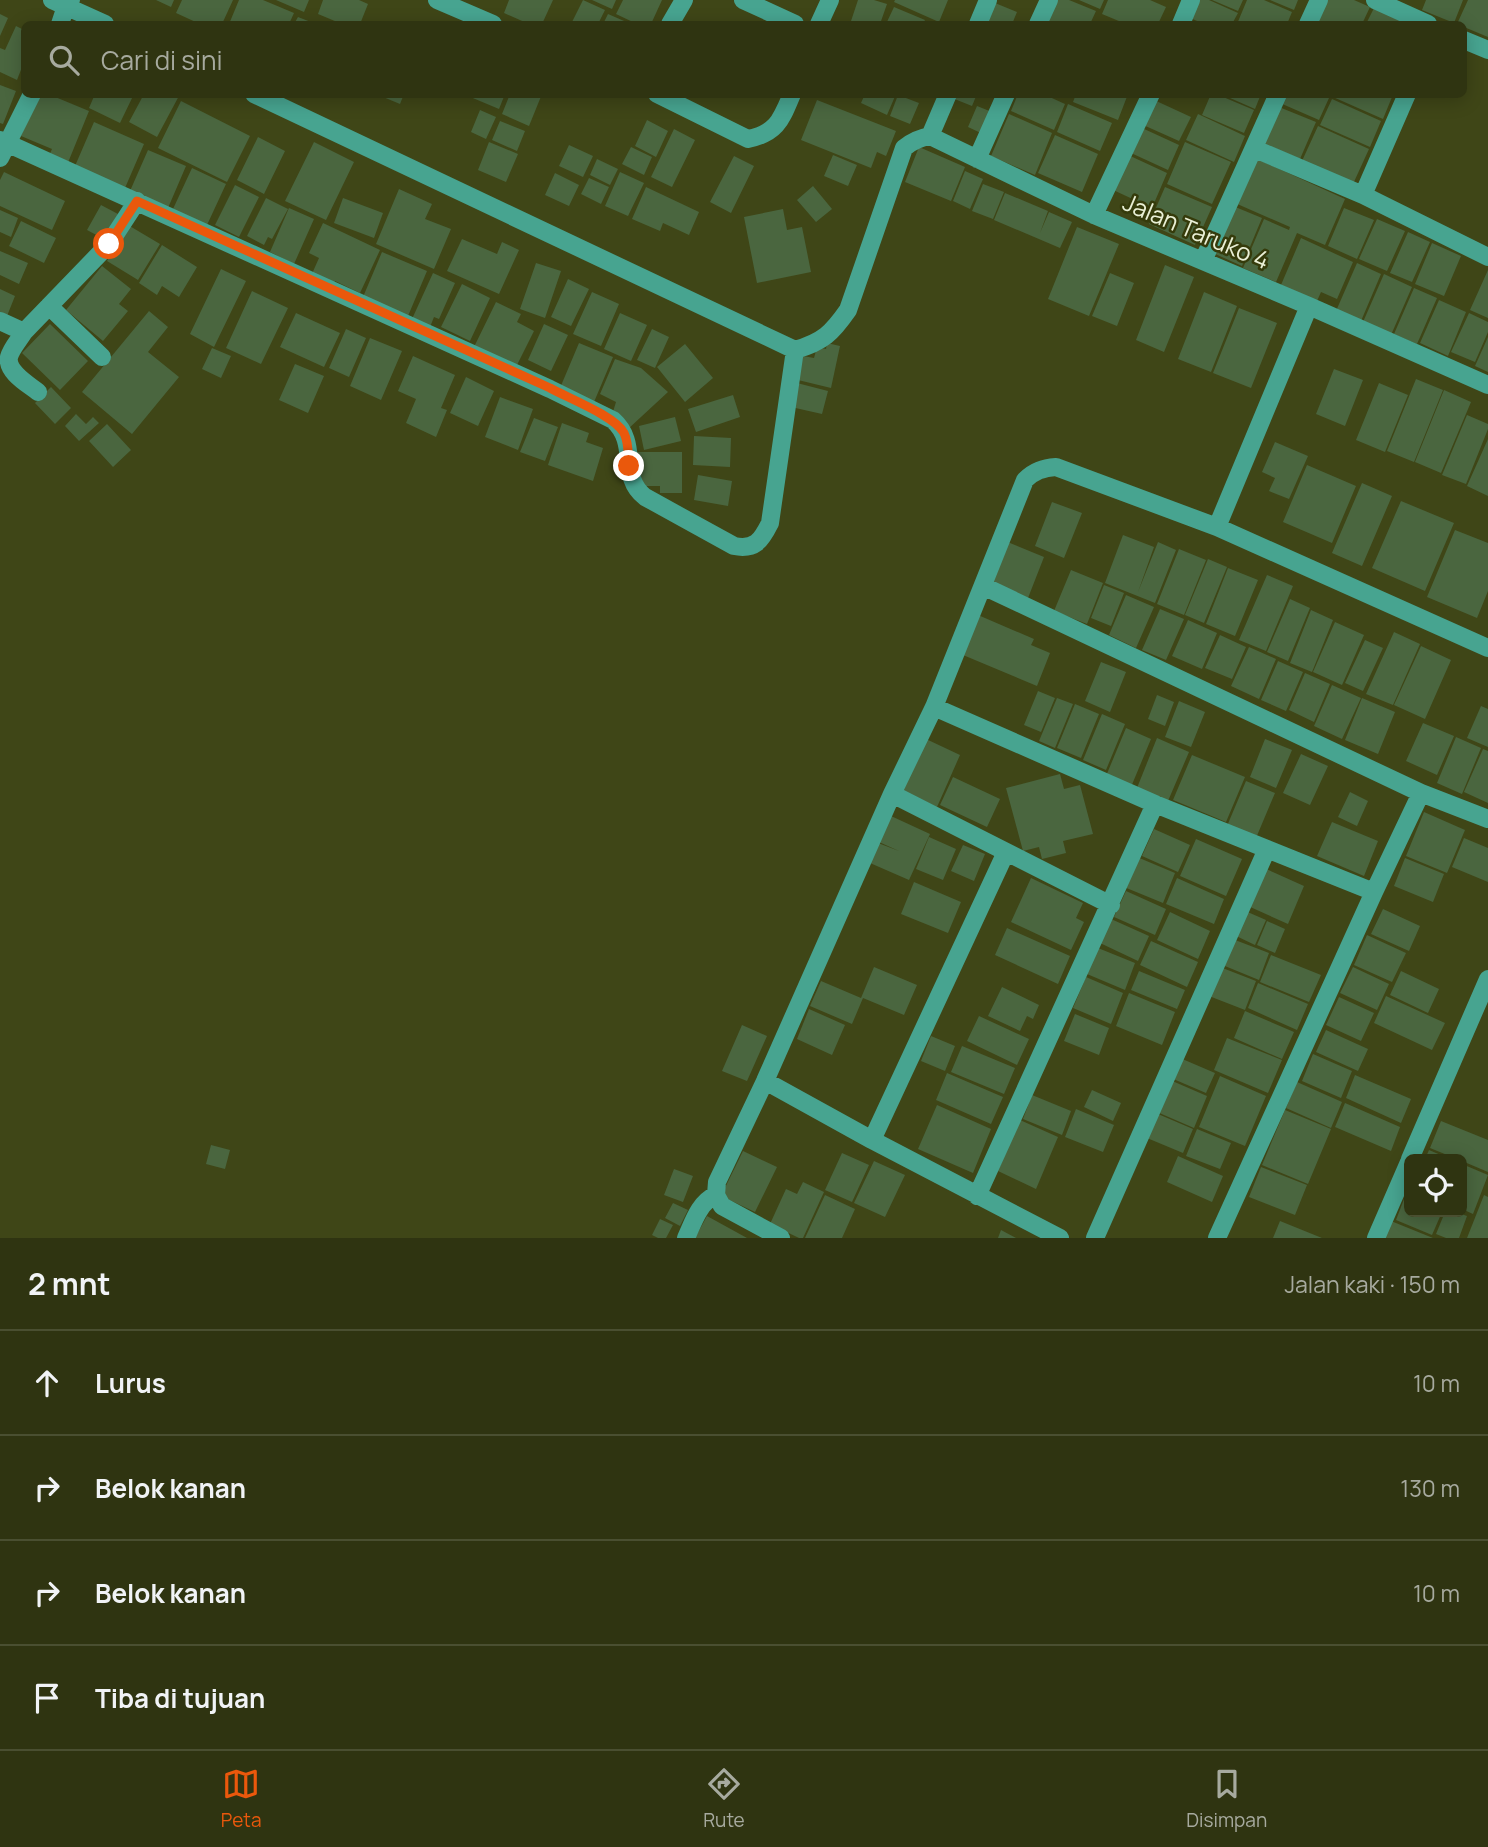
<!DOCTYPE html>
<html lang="id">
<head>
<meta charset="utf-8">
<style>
  body { margin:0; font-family:Manrope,sans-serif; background:#3b3f1f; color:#f1f3f6 }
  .controls { position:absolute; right:21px; bottom:21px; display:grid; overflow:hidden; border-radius:10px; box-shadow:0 4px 18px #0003 }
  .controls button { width:63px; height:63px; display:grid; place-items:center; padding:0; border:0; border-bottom:2px solid #4a4f31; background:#2f3411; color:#f1f3f6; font:35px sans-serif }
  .stop { position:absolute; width:21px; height:21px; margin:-16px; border:5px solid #ea580c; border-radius:50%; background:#fff }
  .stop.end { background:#ea580c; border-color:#fff; box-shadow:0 2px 7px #0008 }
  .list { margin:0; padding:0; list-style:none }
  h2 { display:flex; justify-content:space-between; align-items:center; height:91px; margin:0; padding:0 28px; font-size:30px }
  h2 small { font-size:23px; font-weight:400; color:#a7aa9f }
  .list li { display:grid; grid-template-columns:46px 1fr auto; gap:21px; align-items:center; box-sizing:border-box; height:105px; padding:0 28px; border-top:2px solid #4a4f31 }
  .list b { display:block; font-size:26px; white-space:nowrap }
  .list em { font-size:23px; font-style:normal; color:#a7aa9f }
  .icon { flex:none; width:38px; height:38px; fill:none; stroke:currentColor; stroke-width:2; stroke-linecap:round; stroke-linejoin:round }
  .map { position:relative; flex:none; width:1488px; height:1238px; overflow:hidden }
  .search { position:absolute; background:#2f3411; box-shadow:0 4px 18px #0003; left:21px; right:21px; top:21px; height:77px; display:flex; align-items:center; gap:18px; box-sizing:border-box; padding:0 24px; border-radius:10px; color:#a7aa9f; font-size:26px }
  .sheet { height:511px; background:#2f3411 }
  nav { display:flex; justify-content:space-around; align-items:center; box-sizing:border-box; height:98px; border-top:2px solid #4a4f31; background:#2f3411; font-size:19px; color:#a7aa9f }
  nav a { display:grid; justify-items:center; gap:4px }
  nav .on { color:#ea580c }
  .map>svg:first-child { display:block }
</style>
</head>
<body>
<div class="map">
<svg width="1488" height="1238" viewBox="0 0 1488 1238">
  <rect width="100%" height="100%" fill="#3f4617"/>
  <path fill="#4a663f" d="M156,0H174L171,7Z
    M182,0H233L222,24H200L176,13Z
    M239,0H263L294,13L289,24H229Z
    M276,0H309L304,12Z
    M323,0H359L368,4L360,24H342L318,14Z
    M509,0H553L542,24H529L504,13Z
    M583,0L605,10L598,24H571Z
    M592,0H616L612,9Z
    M623,0H662L651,24H637L616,14Z
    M858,0H874L887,4L880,24H850Z
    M895,0H948L939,22L894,2Z
    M1054,0H1069L1096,11L1090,24H1044Z
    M1079,0H1104L1100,9Z
    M1108,0H1150L1166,7L1158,24H1126L1102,14Z
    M1196,0H1209L1238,13L1232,24H1204L1188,17Z
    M1212,0H1243L1238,11Z
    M1247,0H1264L1292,12L1287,24H1237Z
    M1270,0H1298L1294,10Z
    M1325,0H1354L1370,7L1362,24H1320L1316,22Z
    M1426,0H1463L1454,23L1422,10Z
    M1468,0H1488V37L1464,27V24H1457Z
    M995,3L1017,12L1012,24H986Z
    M894,7L925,20L923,24H886Z
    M1374,8L1411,24H1366Z
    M0,14L8,18L0,36Z
    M608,14L631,24H603Z
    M298,17L316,24H294Z
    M16,26L24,30V62L17,80L0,72V48L5,50Z
    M0,85L16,91L3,124L0,123Z
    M39,94H48L89,111L67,165L48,158L52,149L21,136Z
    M95,94H134L120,123L89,108Z
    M144,94H180L157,137L129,122Z
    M376,94H404L400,104Z
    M469,94H505L499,109L468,96Z
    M510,94H542L529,126L502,114Z
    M865,94H896L887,115L861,103Z
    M954,94H977L972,106L952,98Z
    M1018,94H1043L1065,104L1054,130L1011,111Z
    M1076,94H1128L1118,120L1073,102Z
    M1211,94H1216L1254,110L1244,133L1202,115Z
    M1221,94H1261L1255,109Z
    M1284,94H1321L1329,98L1319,120L1280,103Z
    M1334,94H1387L1392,97L1383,119L1333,97Z
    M898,95L919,103L910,124L890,116Z
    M1152,99L1191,117L1179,141L1141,124Z
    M1332,99L1381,121L1370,147L1320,125Z
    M817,100L896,131L886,156L877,152L871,168L801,140Z
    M181,101L250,136L227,182L158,148Z
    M1068,104L1112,123L1100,151L1057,132Z
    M977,106L992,112L983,134L968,127Z
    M1279,107L1316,122L1300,159L1263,143Z
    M480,110L496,117L486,139L471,132Z
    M1009,114L1052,133L1035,175L991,156Z
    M1198,114L1245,136L1234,162L1186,140Z
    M647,120L668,131L656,157L635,146Z
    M500,121L525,131L517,151L492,140Z
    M94,122L144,144L125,188L75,166Z
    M1318,126L1369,149L1353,184L1302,161Z
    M1142,128L1179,145L1168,170L1131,153Z
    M674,129L695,140L672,187L651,177Z
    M1055,135L1098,154L1082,192L1038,173Z
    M258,137L285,151L264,194L237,180Z
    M314,142L354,162L326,220L285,201Z
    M489,142L518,154L506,182L478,170Z
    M1185,142L1231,162L1212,204L1167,184Z
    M569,145L593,156L583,177L559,166Z
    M631,147L652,157L644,175L622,164Z
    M919,147L965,167L951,201L905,182Z
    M148,150L186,166L168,208L130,191Z
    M1126,154L1167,173L1152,208L1111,189Z
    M833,155L857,165L848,186L824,176Z
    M734,156L754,166L731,213L710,202Z
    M1255,158L1345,199L1325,245L1297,233L1276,282L1243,268L1264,219L1289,230L1290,227L1235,203Z
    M597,159L618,169L610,185L590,175Z
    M192,168L226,184L207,225L173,209Z
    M965,171L983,179L970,209L953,201Z
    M4,172L65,201L52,230L0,206V180Z
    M620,172L644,183L628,216L605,206Z
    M555,173L579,185L569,206L545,195Z
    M589,178L609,187L601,204L581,194Z
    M983,184L1004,192L993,219L972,211Z
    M235,185L259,197L239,237L215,225Z
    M813,186L832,209L816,222L797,200Z
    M646,187L699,212L689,235L663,223L660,231L632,219Z
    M1165,187L1212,207L1195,245L1149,224Z
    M399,189L432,204L425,219L451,229L434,269L376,244Z
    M1005,193L1048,211L1040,233L1049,212L1072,222L1060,248L994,220Z
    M266,198L288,209L272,239L268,237L264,245L247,236Z
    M343,198L383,213L374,238L334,223Z
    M101,205L118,214L104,239L87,230Z
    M1233,206L1262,218L1242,266L1213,253Z
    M289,208L314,219L294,264L270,252Z
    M1344,208L1374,220L1357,259L1328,246Z
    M783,209L787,230L802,227L811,272L757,283L744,217Z
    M0,210L18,218L11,237L0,232Z
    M1377,219L1405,231L1387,271L1359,259Z
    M21,221L56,238L44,263L9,246Z
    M323,223L380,250L360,293L335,281L332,286L311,276L319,258L309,253Z
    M128,225L160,244L138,280L107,261Z
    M1077,227L1119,244L1089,316L1048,299Z
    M1408,232L1430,242L1412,282L1390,273Z
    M1301,238L1353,262L1337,299L1321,292L1317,301L1281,285Z
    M462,239L497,254L502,242L519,250L499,294L447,271Z
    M1432,243L1461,256L1444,296L1415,284Z
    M162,245L197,267L179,297L162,286L157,295L139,283Z
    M0,251L28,263L19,284L0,275Z
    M382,252L427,271L408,316L363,297Z
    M536,263L561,271L545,318L520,309Z
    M1357,263L1381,274L1361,321L1336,311Z
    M1165,265L1194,277L1164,352L1136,340Z
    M102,266L131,289L119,304L128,311L103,341L66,310Z
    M221,269L246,281L214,347L190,334Z
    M1488,270V318L1470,310Z
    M433,273L455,283L439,319L434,317L430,327L412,319Z
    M1110,273L1134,283L1117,326L1092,316Z
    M1384,274L1412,287L1391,335L1363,322Z
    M568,279L589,289L571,326L551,317Z
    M462,284L490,298L470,341L441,327Z
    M1414,288L1437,298L1417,344L1394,334Z
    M0,289L15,296L7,316L0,313Z
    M252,291L288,308L261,364L226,348Z
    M592,292L619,304L601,346L573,334Z
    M1204,292L1237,306L1211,372L1178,359Z
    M1439,300L1466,312L1448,356L1420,343Z
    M496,302L521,314L517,322L534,331L516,367L474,347Z
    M1239,308L1277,323L1251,388L1213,373Z
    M149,311L168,327L148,352L179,377L132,434L82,392Z
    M296,313L340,333L324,367L280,347Z
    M620,313L647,325L631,361L604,349Z
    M1469,313L1488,322V332L1475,362L1451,352Z
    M50,324L88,361L60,390L22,353Z
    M544,324L568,335L551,371L528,360Z
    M346,329L366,338L349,377L329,368Z
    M652,329L669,337L655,368L637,360Z
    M1488,337V372L1475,366Z
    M370,338L402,351L381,400L350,386Z
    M579,343L613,357L594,402L560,388Z
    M827,343L840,346L831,388L798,380L803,356L814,358L817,347L826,349Z
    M685,344L713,378L685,402L657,367Z
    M212,348L231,356L221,378L202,369Z
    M413,356L455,375L441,408L447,410L436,437L406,423L416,399L398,391Z
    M615,359L641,368L668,392L628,429L612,415L616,402L600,394Z
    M295,364L324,376L308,413L279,400Z
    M1334,369L1363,380L1345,426L1316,414Z
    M466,377L494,391L478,426L450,413Z
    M1416,379L1443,390L1414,462L1387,451Z
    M797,383L828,391L822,414L791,407Z
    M1379,383L1408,395L1385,452L1356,440Z
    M51,387L71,408L55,424L35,403Z
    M1444,390L1471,402L1441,473L1415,462Z
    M733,395L740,417L696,432L688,409Z
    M500,397L533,409L518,450L485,437Z
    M76,414L86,424L93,417L99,423L79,441L65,426Z
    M1467,415L1488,424V429L1466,484L1442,475Z
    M675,417L681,441L644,450L639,426Z
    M534,418L558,427L545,461L520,452Z
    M562,423L589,433L586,442L603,448L593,481L548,465Z
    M107,424L131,450L113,467L89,441Z
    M694,436L731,438L730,467L693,465Z
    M1488,439V496L1467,486Z
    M1275,442L1308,456L1289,499L1269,491L1275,478L1262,472Z
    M636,452H682V493H660V486H636Z
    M1307,465L1356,486L1332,543L1283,522Z
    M698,475L732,481L728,506L694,500Z
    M1362,483L1392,496L1362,566L1332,553Z
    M1401,501L1454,523L1425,591L1372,568Z
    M1052,502L1082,513L1064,558L1035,546Z
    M1455,530L1488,543V591L1477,618L1427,597Z
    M1123,535L1154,547L1138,592L1158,542L1176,550L1155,603L1105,583Z
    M1005,541L1044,557L1028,598L989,581Z
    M1179,549L1206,560L1184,615L1157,604Z
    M1208,559L1227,567L1204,623L1185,615Z
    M1228,568L1258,580L1235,636L1206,624Z
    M1071,570L1103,583L1087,624L1054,611Z
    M1267,575L1293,586L1266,651L1239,640Z
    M1104,585L1124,593L1111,626L1091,618Z
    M1126,595L1154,607L1136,648L1109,635Z
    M1290,599L1310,608L1288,661L1267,652Z
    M1160,609L1184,619L1166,660L1142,650Z
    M1311,610L1333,620L1312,672L1290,663Z
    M978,615L1034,639L1031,645L1050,653L1037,686L963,655Z
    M1188,620L1217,633L1202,669L1172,656Z
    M1335,622L1364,635L1342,685L1313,672Z
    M1394,632L1420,644L1393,705L1366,694Z
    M1220,635L1246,647L1232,679L1205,668Z
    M1365,640L1383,648L1363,691L1345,683Z
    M1421,646L1451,660L1425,719L1394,705Z
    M1249,647L1276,659L1259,699L1231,686Z
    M1278,661L1303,672L1286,711L1261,700Z
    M1101,662L1126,672L1110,712L1085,701Z
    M1305,673L1330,684L1314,722L1289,710Z
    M1332,685L1361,698L1342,739L1314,726Z
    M1038,691L1055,698L1041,732L1024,725Z
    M1157,695L1174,702L1165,726L1148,719Z
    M1057,698L1073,704L1055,748L1039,741Z
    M1362,698L1395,712L1378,754L1345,740Z
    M1179,701L1205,712L1191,747L1165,737Z
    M1075,704L1099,714L1081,758L1057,748Z
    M1481,706L1488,709V747L1467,738Z
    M1102,714L1125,724L1106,770L1083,760Z
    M1423,723L1454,736L1437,775L1406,761Z
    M1126,728L1151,739L1131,787L1106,776Z
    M1456,737L1481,748L1462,794L1437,783Z
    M1157,738L1189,752L1168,801L1137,788Z
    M926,739L960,755L937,807L902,790Z
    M1265,739L1292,750L1276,788L1250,777Z
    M1483,749L1488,751V803L1464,792Z
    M1301,754L1328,766L1310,805L1283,793Z
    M1192,755L1245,777L1226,822L1173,800Z
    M1060,774L1064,789L1080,785L1093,834L1063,841L1066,853L1042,859L1039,847L1023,851L1006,788Z
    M953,777L1000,799L987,827L940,805Z
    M1246,781L1275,793L1256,838L1227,826Z
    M1350,792L1368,801L1357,826L1338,817Z
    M1424,812L1465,830L1447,873L1406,856Z
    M891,816L930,834L909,880L870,863L878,843L899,851L879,842Z
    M1332,822L1378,841L1364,876L1317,856Z
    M1154,829L1190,845L1178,872L1142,856Z
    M929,837L956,849L943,880L916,869Z
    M1464,838L1488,848V882L1452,867Z
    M1196,839L1242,859L1226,896L1180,876Z
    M963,845L985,854L974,881L951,871Z
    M1137,857L1175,873L1163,903L1124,887Z
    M1405,858L1444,874L1433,902L1394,886Z
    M1264,868L1304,886L1288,924L1248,906Z
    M1031,878L1083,903L1076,918L1084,922L1071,950L1011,922Z
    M1177,878L1224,899L1214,924L1166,904Z
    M914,882L961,902L948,933L901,914Z
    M1126,891L1166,909L1155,935L1114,917Z
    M1383,909L1420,926L1409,951L1371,934Z
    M1243,910L1266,920L1255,945L1232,934Z
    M1170,912L1210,931L1198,959L1157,940Z
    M1111,919L1149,936L1138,961L1100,943Z
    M1267,921L1285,929L1275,953L1257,945Z
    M1007,928L1070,956L1058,984L995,955Z
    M1367,935L1406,953L1392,982L1354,965Z
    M1230,938L1269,953L1259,980L1220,964Z
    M1151,941L1198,962L1187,987L1140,965Z
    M1098,948L1135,963L1125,990L1087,974Z
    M1271,955L1321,975L1309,1002L1260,982Z
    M874,967L917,985L904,1015L863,998L852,1024L810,1006L821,981L861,998Z
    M1220,967L1256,981L1245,1010L1209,996Z
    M1353,967L1389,984L1377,1010L1340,993Z
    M1139,971L1185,990L1177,1009L1131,990Z
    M1401,971L1439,989L1428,1013L1390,995Z
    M1086,977L1123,993L1111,1024L1073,1008Z
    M1258,983L1308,1004L1297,1030L1248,1008Z
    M1002,987L1039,1005L1033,1019L1027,1016L1020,1031L988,1016Z
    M1129,993L1175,1012L1162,1045L1116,1026Z
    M1386,996L1445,1023L1432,1050L1374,1023Z
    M1339,997L1374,1013L1361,1041L1326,1025Z
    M809,1009L845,1025L832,1055L797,1039Z
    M1245,1011L1294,1032L1282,1059L1234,1038Z
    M1075,1014L1109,1028L1099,1055L1064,1041Z
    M979,1016L1029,1039L1017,1065L967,1041Z
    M742,1025L767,1036L747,1081L722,1071Z
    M1326,1030L1368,1049L1358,1071L1316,1052Z
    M931,1036L955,1046L945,1071L921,1061Z
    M1227,1038L1282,1060L1268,1093L1214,1070Z
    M962,1046L1015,1068L1004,1094L951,1072Z
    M1313,1054L1352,1071L1341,1098L1302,1081Z
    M1180,1058L1215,1073L1206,1093L1171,1078Z
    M947,1073L1003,1097L991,1124L936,1100Z
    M1355,1075L1411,1099L1401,1123L1346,1098Z
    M1220,1076L1266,1096L1245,1146L1199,1127Z
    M1170,1080L1207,1096L1194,1128L1157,1112Z
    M1297,1082L1342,1102L1331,1128L1286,1108Z
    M1092,1090L1121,1103L1113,1121L1084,1107Z
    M1032,1095L1071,1111L1062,1135L1023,1119Z
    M1345,1103L1400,1127L1391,1151L1335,1127Z
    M937,1105L991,1129L973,1173L918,1149Z
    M1076,1109L1114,1125L1103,1152L1065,1137Z
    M1285,1110L1331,1129L1308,1184L1262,1165Z
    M1158,1114L1193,1129L1183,1153L1147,1138Z
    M1020,1120L1058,1137L1036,1189L998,1171Z
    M1441,1121L1488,1140V1172L1462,1161V1159H1457L1430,1148Z
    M1197,1129L1231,1143L1220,1169L1186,1156Z
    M211,1145L230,1150L225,1169L206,1164Z
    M1429,1150L1450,1159H1425Z
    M743,1151L777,1167L755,1212L721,1196Z
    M842,1153L869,1165L852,1202L825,1190Z
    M1178,1156L1223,1176L1212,1202L1167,1182Z
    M874,1161L905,1175L885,1217L854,1203Z
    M1462,1164L1488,1175L1473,1214L1462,1209Z
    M1261,1167L1307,1185L1295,1215L1249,1197Z
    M674,1169L693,1176L683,1202L664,1195Z
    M803,1182L824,1192L803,1238H799L770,1224L786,1189L797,1194Z
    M1409,1186V1212H1442L1432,1235L1396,1220Z
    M825,1195L855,1209L842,1238H805Z
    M1484,1195L1488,1197V1238H1467Z
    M673,1203L688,1210L680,1226L665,1218Z
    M1445,1212H1456L1467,1216L1459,1238H1446L1436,1234Z
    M707,1216L747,1238H695Z
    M660,1219L673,1225L666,1238H658L652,1235Z
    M1280,1221L1322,1238H1273Z
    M1391,1221L1433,1238H1384Z
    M1001,1230L1016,1238H998Z"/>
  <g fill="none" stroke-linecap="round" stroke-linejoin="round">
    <path stroke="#47a490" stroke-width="18" d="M52,0L105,24
      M437,0L493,24
      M743,0L795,24
      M1375,0L1428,24
      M60,24L66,6L71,0
      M670,24L684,0
      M819,24L830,0
      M978,24L988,0
      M1038,24L1049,0
      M1181,24L1191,0
      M1308,24L1319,0
      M1464,40L1488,50
      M254,94L795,350C823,342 832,333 848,310L904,148C912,141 919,138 930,136
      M657,94L748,139C777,133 781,120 792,94
      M948,94L930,136L1094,215L1309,306L1488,385
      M0,140L550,389L613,420C640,444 618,476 645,497L734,546C755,550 761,541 770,523L795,350
      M1255,149L1363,195L1488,257
      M0,158L32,94
      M977,159L1006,94
      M1363,195L1407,94
      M1094,215L1151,94
      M1203,261L1278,94
      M49,306L102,357
      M0,321L24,332L109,244L137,201
      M24,332C19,340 11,349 9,357C6,372 28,384 38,392
      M1217,527L1309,306
      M983,586L1421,793
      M934,707L1155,804L1374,892
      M892,794L1111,905
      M765,1081L872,1140L1060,1238
      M872,1140L1006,852
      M1410,1159L1488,979
      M977,1196L1155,804
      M686,1238C693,1223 699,1202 716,1195
      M781,1238L722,1206L716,1195L717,1182L765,1081L892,794L934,707L1025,480C1034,471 1043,468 1056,467L1217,527L1488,648
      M1095,1238L1267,849
      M1217,1238L1374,892L1421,793L1488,819
      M1376,1238L1409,1162"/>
  </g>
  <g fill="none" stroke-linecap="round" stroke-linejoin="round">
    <path stroke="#ea580c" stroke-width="9" d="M109,244L137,201L550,388C568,398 615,416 624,433C629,443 628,455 629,466"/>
  </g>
  <g text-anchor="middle" stroke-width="5" stroke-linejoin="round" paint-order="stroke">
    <g font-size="24" fill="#eaf0d6" stroke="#353b0b">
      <text transform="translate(1196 232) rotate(23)" y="8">Jalan Taruko 4</text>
    </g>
  </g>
</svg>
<div class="controls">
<button><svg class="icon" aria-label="locate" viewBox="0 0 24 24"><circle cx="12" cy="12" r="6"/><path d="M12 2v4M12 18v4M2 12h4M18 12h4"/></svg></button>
</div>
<div class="stop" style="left:109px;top:244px"></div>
<div class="stop end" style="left:629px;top:466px"></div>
<div class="search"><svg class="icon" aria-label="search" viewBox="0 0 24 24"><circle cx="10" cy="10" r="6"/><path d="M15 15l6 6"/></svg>Cari di sini</div>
</div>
<section class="sheet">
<h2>2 mnt<small>Jalan kaki · 150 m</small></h2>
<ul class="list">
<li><svg class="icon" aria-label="ahead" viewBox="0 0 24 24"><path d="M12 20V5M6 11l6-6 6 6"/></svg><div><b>Lurus</b></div><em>10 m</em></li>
<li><svg class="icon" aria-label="right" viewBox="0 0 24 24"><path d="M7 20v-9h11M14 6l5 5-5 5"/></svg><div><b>Belok kanan</b></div><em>130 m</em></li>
<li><svg class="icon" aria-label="right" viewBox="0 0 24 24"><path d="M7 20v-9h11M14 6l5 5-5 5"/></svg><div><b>Belok kanan</b></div><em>10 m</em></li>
<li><svg class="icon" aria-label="arrive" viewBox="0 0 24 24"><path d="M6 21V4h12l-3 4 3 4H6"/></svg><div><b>Tiba di tujuan</b></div></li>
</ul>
</section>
<nav>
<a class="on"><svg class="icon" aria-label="map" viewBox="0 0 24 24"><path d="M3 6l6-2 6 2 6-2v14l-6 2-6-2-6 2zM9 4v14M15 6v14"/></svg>Peta</a>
<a><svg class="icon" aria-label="directions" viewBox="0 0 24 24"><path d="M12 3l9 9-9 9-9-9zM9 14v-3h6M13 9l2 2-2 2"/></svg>Rute</a>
<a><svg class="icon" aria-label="saved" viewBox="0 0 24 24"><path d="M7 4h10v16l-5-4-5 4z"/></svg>Disimpan</a>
</nav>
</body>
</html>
